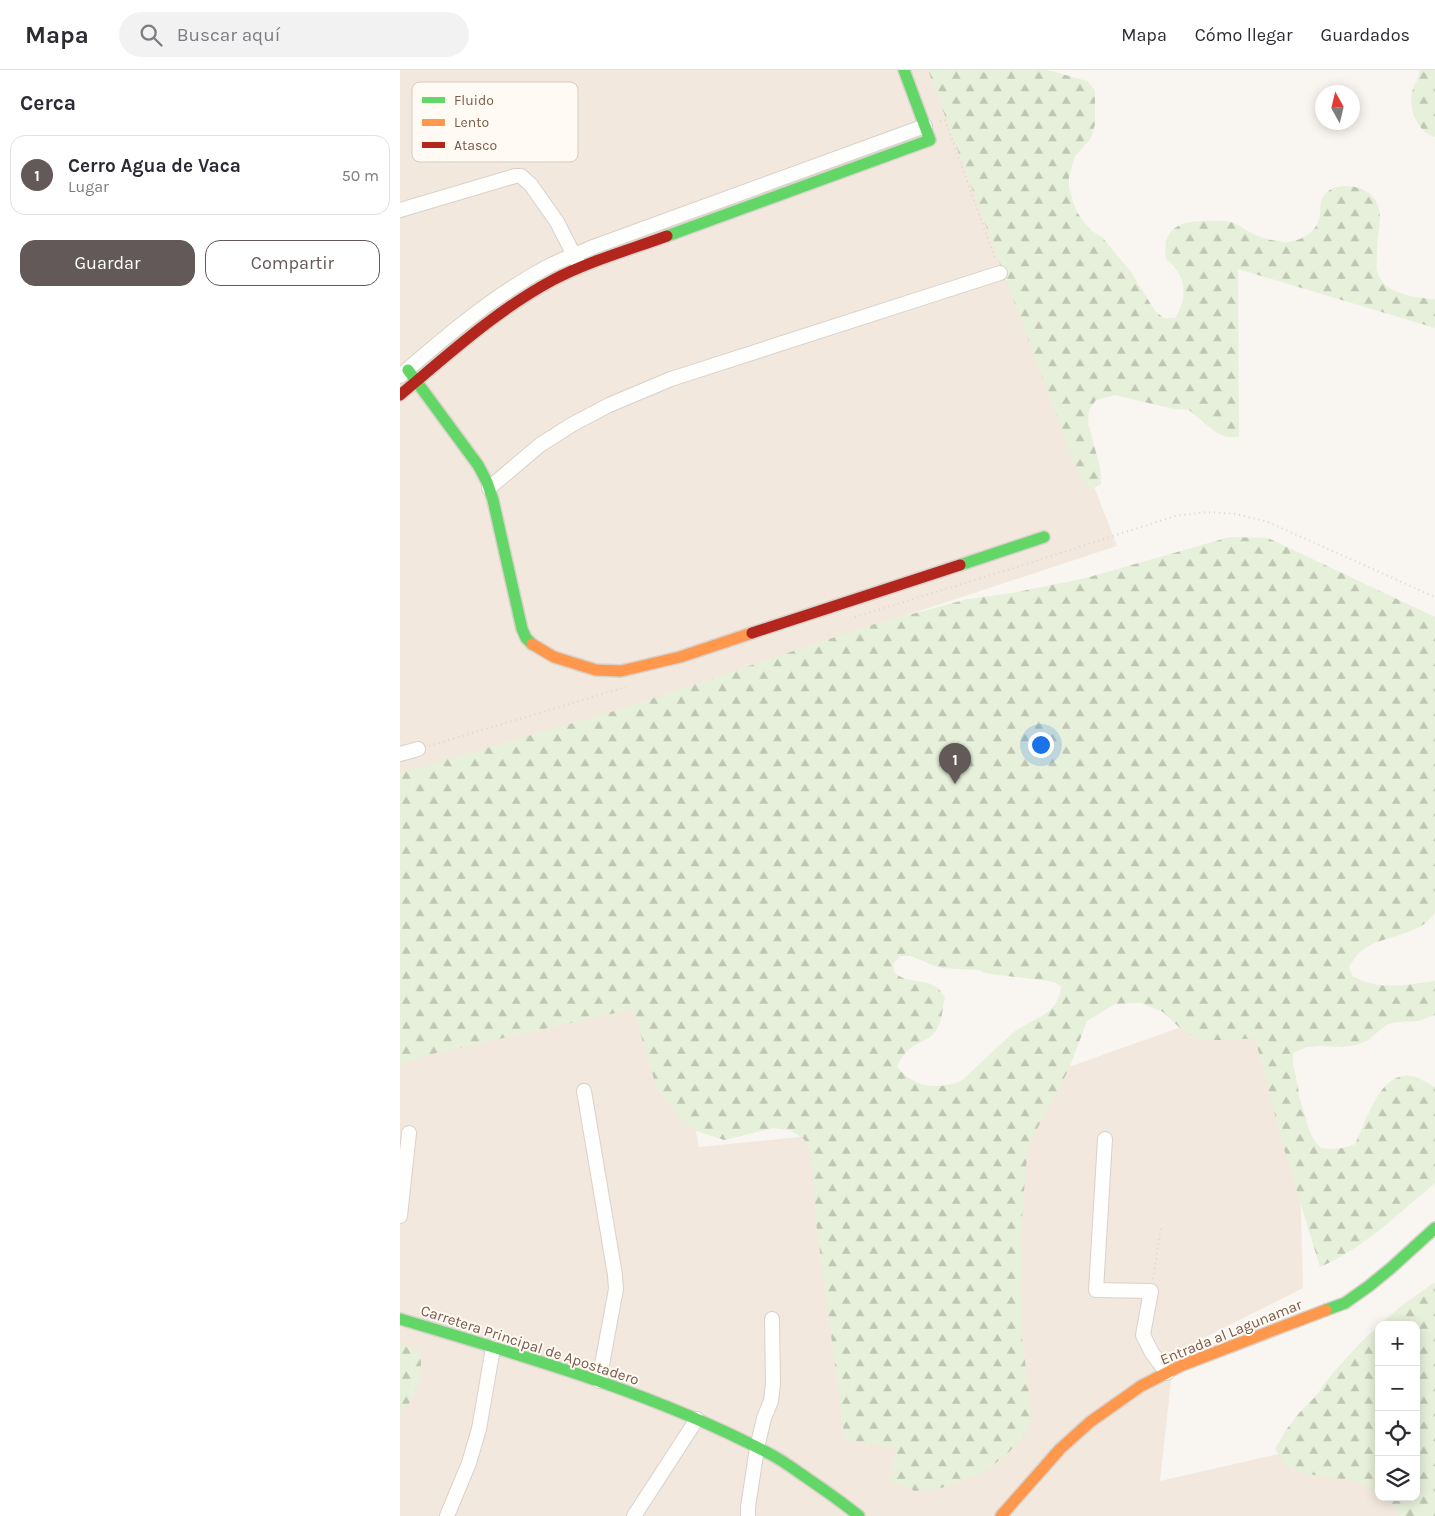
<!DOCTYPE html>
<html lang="es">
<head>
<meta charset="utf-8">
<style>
  body { margin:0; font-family:Karla,sans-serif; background:#f2f2f3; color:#2b2b33 }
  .controls { position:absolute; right:15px; bottom:15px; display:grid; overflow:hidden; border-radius:10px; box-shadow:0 2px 12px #0003 }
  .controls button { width:45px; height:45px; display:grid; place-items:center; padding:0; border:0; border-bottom:1px solid #e1e1e2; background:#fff; color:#2b2b33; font:25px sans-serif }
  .compass { position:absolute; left:915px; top:15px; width:45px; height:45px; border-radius:50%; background:#fff; box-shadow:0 2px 12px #0003; rotate:352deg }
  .you { position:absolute; left:640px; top:674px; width:18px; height:18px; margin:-12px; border:4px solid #fff; border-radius:50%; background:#1a73e8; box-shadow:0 0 0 8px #1a73e833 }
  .badge { display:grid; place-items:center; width:32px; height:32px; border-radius:50%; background:#625958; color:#fff; font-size:16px; font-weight:700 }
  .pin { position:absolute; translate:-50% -41px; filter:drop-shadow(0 1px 2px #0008) }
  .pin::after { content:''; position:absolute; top:26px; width:18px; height:15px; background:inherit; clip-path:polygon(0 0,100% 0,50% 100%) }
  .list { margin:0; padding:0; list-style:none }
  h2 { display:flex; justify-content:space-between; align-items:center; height:65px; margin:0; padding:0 20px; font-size:21px }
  h2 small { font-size:16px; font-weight:400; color:#7c7c81 }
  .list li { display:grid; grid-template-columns:32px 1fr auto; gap:15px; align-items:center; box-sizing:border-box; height:80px; margin:0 10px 10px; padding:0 10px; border:1px solid #e1e1e2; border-radius:15px }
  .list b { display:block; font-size:19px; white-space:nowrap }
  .list p { margin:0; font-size:16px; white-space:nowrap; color:#7c7c81 }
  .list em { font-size:16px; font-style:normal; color:#7c7c81 }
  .actions { display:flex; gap:10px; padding:15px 20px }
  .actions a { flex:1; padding:11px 0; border:1px solid #625958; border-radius:15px; text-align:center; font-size:18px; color:#625958 }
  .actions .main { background:#625958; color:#fff }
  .icon { flex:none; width:28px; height:28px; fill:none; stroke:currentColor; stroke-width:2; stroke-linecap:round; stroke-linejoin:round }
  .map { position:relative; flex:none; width:1035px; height:1446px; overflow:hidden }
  header { display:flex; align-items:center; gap:30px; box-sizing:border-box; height:70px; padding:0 25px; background:#fff; border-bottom:1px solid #e1e1e2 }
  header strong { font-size:24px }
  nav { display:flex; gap:28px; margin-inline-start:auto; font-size:18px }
  .search { width:350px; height:45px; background:#f2f2f3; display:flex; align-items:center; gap:12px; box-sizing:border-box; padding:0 18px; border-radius:28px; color:#7c7c81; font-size:19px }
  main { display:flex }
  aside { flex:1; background:#fff }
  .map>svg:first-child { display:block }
</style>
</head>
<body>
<header>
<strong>Mapa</strong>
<div class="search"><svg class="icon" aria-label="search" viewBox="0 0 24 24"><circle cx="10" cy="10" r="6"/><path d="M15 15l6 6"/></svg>Buscar aquí</div>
<nav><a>Mapa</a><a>Cómo llegar</a><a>Guardados</a></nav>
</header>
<main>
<aside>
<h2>Cerca<small></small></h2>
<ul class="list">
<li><span class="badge">1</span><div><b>Cerro Agua de Vaca</b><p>Lugar</p></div><em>50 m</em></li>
</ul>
<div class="actions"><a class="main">Guardar</a><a>Compartir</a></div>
</aside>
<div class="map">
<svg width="1035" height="1446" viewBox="0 0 1035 1446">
  <defs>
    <pattern id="forest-firs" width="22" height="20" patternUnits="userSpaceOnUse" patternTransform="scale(1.25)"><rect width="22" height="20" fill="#e7f0db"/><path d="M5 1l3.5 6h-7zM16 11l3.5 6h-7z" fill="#c0c6b4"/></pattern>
  </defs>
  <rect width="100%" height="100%" fill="#f9f5f0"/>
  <path fill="#f2e8de" d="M0,0H533L717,476L0,712Z
    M269,929L299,1077L409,1066L590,1025L846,934L900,1110L903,1218L774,1283L760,1411L979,1361V1427H1005L1012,1446H0V983Z"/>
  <path fill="url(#forest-firs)" fill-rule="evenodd" d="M528,0H647L687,11L695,20V54L691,68L675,86L672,96L669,107V118L673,131L677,142L684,152L692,161L702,167L731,202L755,241L764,248H775C789,226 786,205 766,189C762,159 777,152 804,151C813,151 822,150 831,152C838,154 844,159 851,163C861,168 872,171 883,172C898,172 915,165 919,149C921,142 919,133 923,127C932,112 958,114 970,124C983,135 980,152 978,166C977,173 977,179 977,185C977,190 976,196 977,201C982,224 1016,228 1035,229V258L838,199L839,367H827L817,363L789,340L774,339L715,325L696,330L689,340L688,353L700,397L701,414L690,420L677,401Z
    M1020,0H1035V67C1031,65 1027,64 1024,61C1014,52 1008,32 1013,19C1016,12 1019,8 1020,0Z
    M830,467L868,468L1035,547V842C1023,865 985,865 965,878C958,883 954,889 949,896L952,906C979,921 1006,915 1035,911V945L1019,951L996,952L986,955L967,971L956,975L943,977L919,976L907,977L893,983V994L898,1016L899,1026L909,1059L913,1069L921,1078C934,1080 943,1079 955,1074C967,1052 978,1003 1010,1006C1019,1007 1027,1013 1035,1017V1113C999,1143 964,1178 920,1197L884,1079L855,968L827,970H799L780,958L763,942L741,933L715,934L687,951L669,999L630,1072L626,1096L621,1162V1260L630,1330L631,1350L624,1365L609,1382L586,1401L546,1417L515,1421L489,1410L496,1377L445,1370L416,1152L414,1111L412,1086L404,1069L390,1060L373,1058L324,1070L296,1061L281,1049L257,1019L233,939L36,983L0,994V703L218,640L471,555L568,529L612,523L686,508ZM500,886H511L532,895L542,898L578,900L590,904L649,911L656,913L661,917C658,946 634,947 614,962L561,1011C538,1020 512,1018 497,996C501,989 505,982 512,977C521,971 532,969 537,959C543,949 542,938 545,927L538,918L528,913L505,909L495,904L493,894Z
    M1035,1212V1446H999L994,1437L982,1427H1016V1255H980L1001,1236Z
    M979,1256V1424L955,1411L908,1404L887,1397L875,1379L886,1360L900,1342L916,1326L931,1305L962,1271Z
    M0,1274L10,1276L20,1282C24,1307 17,1326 0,1344Z"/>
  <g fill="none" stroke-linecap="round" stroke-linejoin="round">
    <defs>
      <path id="street" d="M0,140L115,106H121L131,115L157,152L178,193
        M0,306C46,266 93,226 147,197C162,189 178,184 193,177L525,56
        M89,418L140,375L173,354L209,335L271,309L600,203
        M0,684L18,679
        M184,1021L215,1205L216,1219L199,1311
        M705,1069L696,1220L751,1221L743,1265L752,1283L767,1303
        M0,1146L9,1063
        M47,1446L69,1393L79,1359L93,1278
        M234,1446L297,1349
        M348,1446V1437L357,1378L364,1348L371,1331L373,1314L372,1249"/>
      <path id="fast" d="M267,166L530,70L504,0
        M8,300L78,395L87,412L93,430L122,559L126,568L132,574
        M560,495L644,467
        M926,1240L945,1233L969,1216L991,1198L1035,1158
        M0,1249C127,1287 255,1323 372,1385C383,1391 394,1399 404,1406C423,1419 441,1431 459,1446"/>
      <path id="slow" d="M132,574L154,587L196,600L221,601L280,587L352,563
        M601,1446L660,1379L690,1352L741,1316L780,1296L926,1240"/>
      <path id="jam" d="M0,325C49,284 97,240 153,210C189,191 229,180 267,166
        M352,563L560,495"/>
    </defs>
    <use href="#street" stroke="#d7d1cb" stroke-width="16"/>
    <use href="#fast" stroke="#d9d2cb" stroke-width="14"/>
    <use href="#slow" stroke="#d9d2cb" stroke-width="14"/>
    <use href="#jam" stroke="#d9d2cb" stroke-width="14"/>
    <path stroke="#dcd5d0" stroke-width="2" stroke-dasharray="1 4" stroke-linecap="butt" d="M540,51L545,50L596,191
      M455,547L620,496L775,446L807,442L836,444L868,452L1035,527
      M29,676L226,617
      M753,1209L761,1157"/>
    <use href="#street" stroke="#fefefd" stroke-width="14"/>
    <use href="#fast" stroke="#63d668" stroke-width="11"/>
    <use href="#slow" stroke="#ff974d" stroke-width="11"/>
    <use href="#jam" stroke="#b3261e" stroke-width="11"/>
  </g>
  <g text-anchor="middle" stroke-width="4" stroke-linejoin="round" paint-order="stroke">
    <g font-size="15" fill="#7a5c4d" stroke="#fffaf3">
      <text transform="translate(831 1262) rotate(-22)" y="5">Entrada al Lagunamar</text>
      <text transform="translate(130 1275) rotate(18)" y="5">Carretera Principal de Apostadero</text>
    </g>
  </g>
  <rect x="12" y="12" width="166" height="80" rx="8" fill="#fffaf3" stroke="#d7cbc1" stroke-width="1"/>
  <rect x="22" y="27" width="23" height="6" fill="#63d668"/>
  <rect x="22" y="49" width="23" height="7" fill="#ff974d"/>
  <rect x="22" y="72" width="23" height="6" fill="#b3261e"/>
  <g font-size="14" fill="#7a5c4d">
    <text x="54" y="35">Fluido</text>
    <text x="54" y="57">Lento</text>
    <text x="54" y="80">Atasco</text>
  </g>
</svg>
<div class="controls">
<button>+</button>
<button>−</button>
<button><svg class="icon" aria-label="locate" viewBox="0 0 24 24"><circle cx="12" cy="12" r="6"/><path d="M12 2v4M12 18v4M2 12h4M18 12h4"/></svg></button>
<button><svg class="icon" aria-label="layers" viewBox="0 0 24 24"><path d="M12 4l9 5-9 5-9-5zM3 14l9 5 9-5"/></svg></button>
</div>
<svg class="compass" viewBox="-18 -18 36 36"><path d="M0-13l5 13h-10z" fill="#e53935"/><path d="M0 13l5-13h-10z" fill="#7c7c81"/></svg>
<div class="you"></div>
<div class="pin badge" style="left:555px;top:714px">1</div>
</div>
</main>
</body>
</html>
